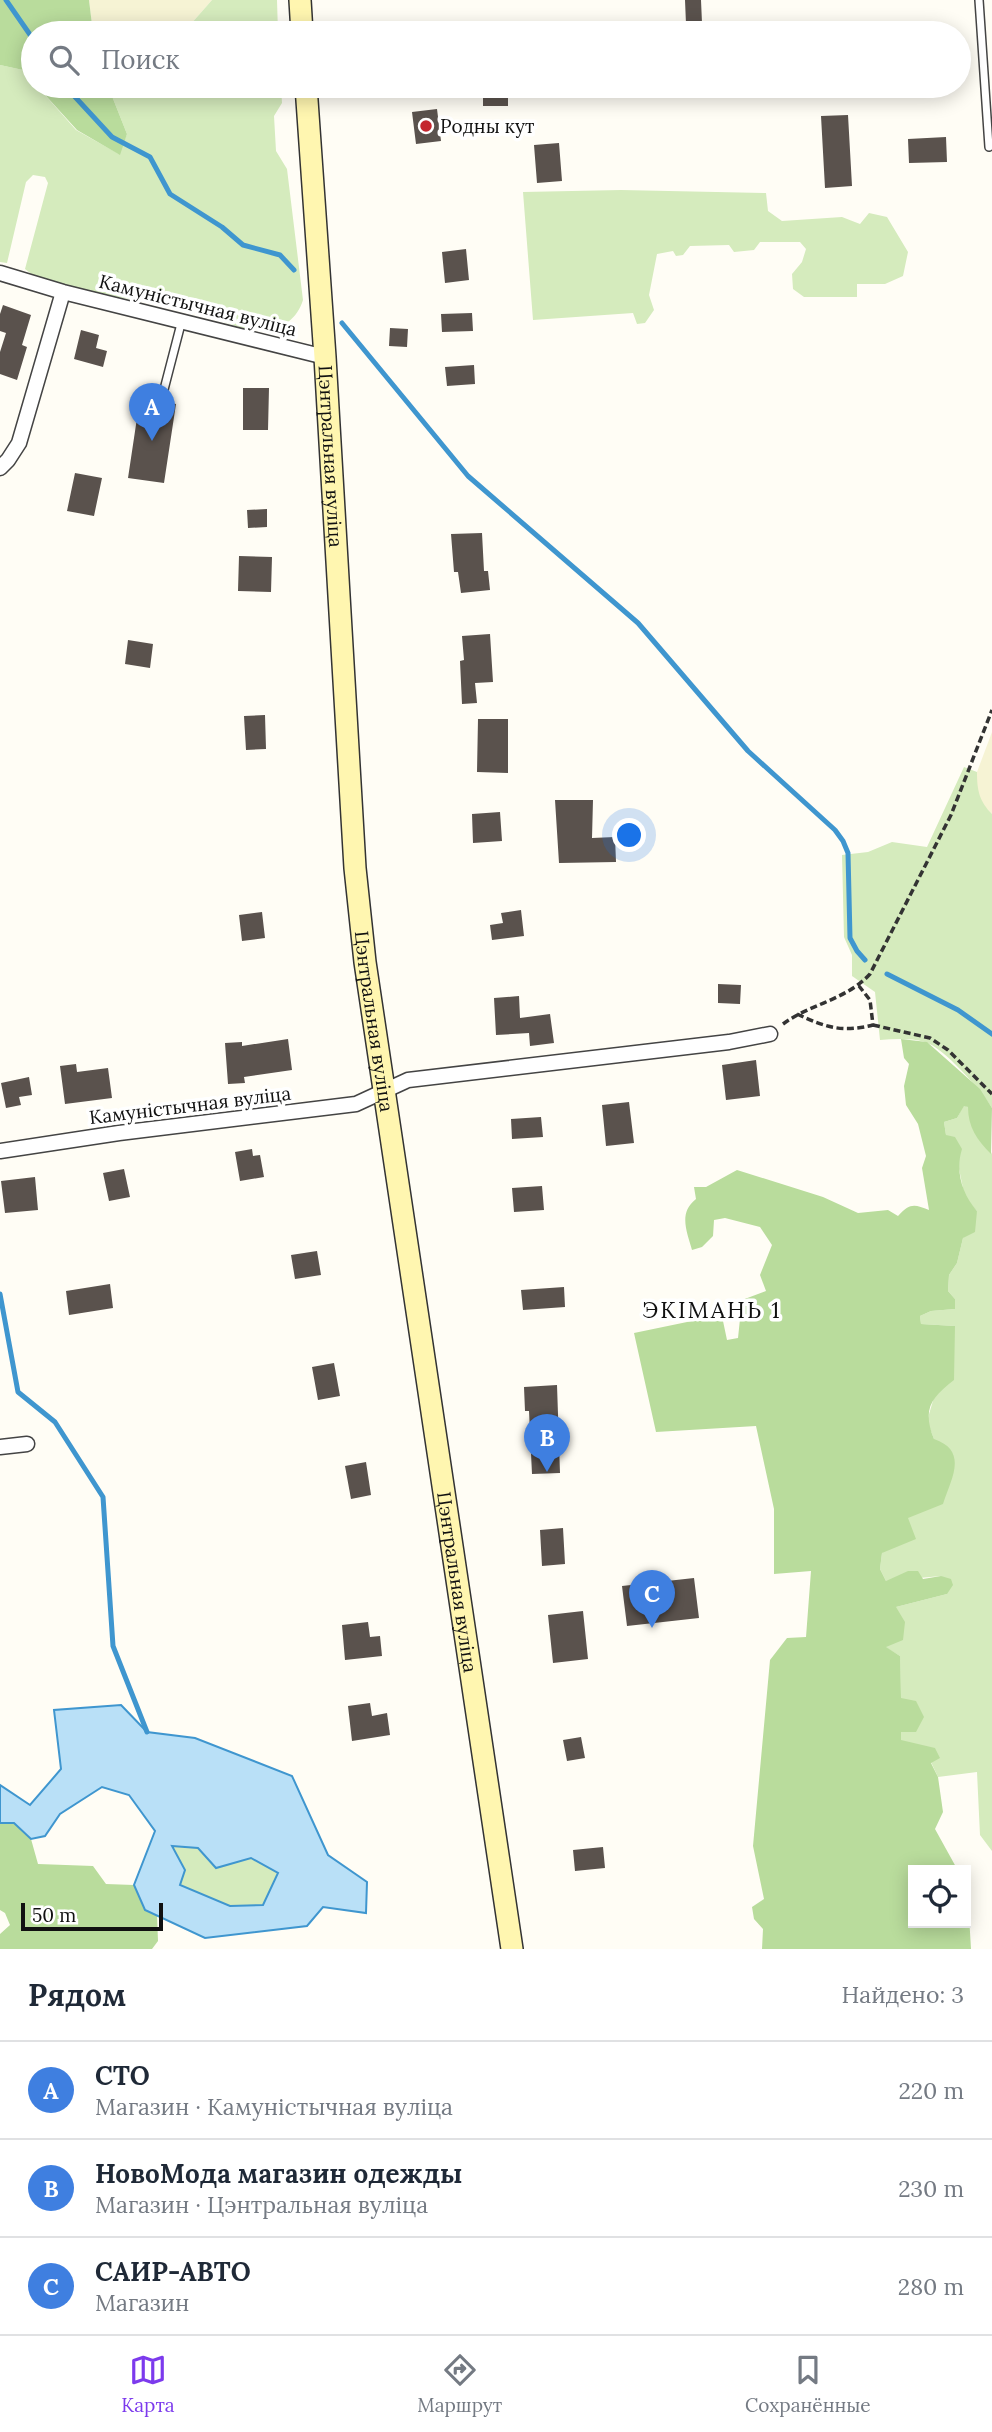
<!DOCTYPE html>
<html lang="ru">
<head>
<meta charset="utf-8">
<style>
  body { margin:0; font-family:Lora,serif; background:#f2f2f3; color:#1f2937 }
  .controls { position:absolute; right:21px; bottom:21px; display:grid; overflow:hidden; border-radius:0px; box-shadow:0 4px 18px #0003 }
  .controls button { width:63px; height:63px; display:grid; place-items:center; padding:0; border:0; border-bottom:2px solid #e0e1e3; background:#fff; color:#1f2937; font:35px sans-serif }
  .scale { position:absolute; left:21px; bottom:18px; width:142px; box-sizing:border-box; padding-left:7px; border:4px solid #111; border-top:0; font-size:19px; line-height:24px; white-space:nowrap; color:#111; -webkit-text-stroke:5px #fff; paint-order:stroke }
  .you { position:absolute; left:630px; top:836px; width:24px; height:24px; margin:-18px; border:5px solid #fff; border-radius:50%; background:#1a73e8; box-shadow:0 0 0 10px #1a73e833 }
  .badge { display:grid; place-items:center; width:46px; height:46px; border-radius:50%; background:#7c3aed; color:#fff; font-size:23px; font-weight:700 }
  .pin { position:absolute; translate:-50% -58px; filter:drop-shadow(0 2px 4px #0008) }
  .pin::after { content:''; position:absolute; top:37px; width:24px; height:21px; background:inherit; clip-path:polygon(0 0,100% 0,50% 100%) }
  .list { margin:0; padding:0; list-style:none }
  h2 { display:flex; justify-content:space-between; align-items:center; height:91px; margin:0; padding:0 28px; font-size:30px }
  h2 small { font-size:23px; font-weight:400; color:#747a83 }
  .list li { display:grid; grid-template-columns:46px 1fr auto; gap:21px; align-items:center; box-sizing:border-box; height:98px; padding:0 28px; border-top:2px solid #e0e1e3 }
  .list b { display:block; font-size:26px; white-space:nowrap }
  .list p { margin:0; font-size:23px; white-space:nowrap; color:#747a83 }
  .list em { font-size:23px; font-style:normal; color:#747a83 }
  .icon { flex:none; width:38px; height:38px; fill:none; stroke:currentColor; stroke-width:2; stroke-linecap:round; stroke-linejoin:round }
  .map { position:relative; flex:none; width:992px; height:1949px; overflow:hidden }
  .search { position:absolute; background:#fff; box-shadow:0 4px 18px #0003; left:21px; right:21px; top:21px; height:77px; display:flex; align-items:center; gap:18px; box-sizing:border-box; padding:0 24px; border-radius:38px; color:#747a83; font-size:26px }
  .sheet { height:385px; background:#fff }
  nav { display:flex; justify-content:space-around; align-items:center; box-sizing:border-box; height:98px; border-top:2px solid #e0e1e3; background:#fff; font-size:19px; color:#747a83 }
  nav a { display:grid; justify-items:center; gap:4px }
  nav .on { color:#7c3aed }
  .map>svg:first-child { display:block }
</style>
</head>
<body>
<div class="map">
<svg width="992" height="1949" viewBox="0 0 992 1949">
  <rect width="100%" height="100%" fill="#fffdf5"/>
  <path fill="#f6f3d4" d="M89,0H212L183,33H93Z
    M992,732V814L983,805L977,791V772Z"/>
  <path fill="#d5ebbd" d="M212,0H277L278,33H183Z
    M0,65L23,70L33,81V86H37L76,130L119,154L127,134L108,86H281L282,103L274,116L276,151L287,169L303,300C297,319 283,329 263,330C234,331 208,313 181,307C160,302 138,301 117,297C89,291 62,284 34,276L25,269L48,183L45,177L33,175L26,182L7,263L0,262Z
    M621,190L766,193L768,211L782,221L842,217L860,224L869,213L887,217L908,252L903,276L885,284H857V297H804L793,289L792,274L802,262L806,249L800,242H760L754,250L734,252L729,245L690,246L683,255L676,256L673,251L657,254L649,295L654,310L645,323L637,324L633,313L533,320L523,192Z
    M964,767L977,772C977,790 979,801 992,814V1108C982,1091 943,1047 925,1042C910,1038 895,1039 880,1040L875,992L852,976V955L844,937L842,855L868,852L892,842L927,847Z
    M964,1105L968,1107L992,1154V1851L980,1835L977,1772L938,1777L931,1762L901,1741L900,1656L885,1647L896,1607L947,1594L941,1576L886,1581L880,1569L882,1553L907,1518L934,1439L927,1421L955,1326L921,1324L920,1316L931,1311L955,1309V1299L948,1291L949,1275L957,1263L963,1238L977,1211L965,1198L958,1164L946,1135L944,1122L957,1118Z
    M172,1846L198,1848L216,1868L251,1858L278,1872L263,1905L230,1906L180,1885Z"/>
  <path fill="#b9dc9c" d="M0,0H89L93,33H33V81L23,70L0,65Z
    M37,86H108L127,134L120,155L77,130Z
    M901,1039L927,1042L980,1089L992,1108L991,1154C977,1140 968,1127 968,1107L964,1106L957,1118L944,1122L946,1135L955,1137L962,1149C955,1171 962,1194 977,1211L975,1232L963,1238L957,1263L949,1275L948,1291L955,1299V1309L931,1311L920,1316L921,1324L955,1326L954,1380C931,1398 922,1409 934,1439C969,1451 951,1479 943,1504L908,1518L916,1539L882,1553L880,1569L886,1581L908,1571H918L923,1579L941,1576L951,1579L953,1585L947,1594L896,1607L905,1622L903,1640L886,1647L900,1656L901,1698L916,1701L924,1717L916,1732H901V1740L935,1748L940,1758L931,1763L938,1777L943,1812L935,1829L956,1867V1870H913V1923H966V1909L969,1915L971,1949H762L763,1929L754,1919L752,1907L764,1899L753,1846L770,1660L787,1638L806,1637L811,1571L774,1574V1509L756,1426L656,1432L634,1333L716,1316L723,1321L727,1340L738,1338L742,1300L766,1291L760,1275L772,1245L760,1227L725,1218L714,1220L713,1236L702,1247L692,1250C687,1232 678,1213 696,1199L694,1187H706L737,1170L823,1197L858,1213L888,1210L898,1216C910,1203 914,1204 929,1210L922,1168L926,1156L918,1124L906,1105L904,1086L909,1064L904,1058Z
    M0,1823H14L31,1839L38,1864L93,1866L106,1884L134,1885L145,1910L157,1915L158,1941L152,1949H0V1934L10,1925L5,1913L0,1910Z"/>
  <path fill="#b9e0f7" stroke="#3f96cf" stroke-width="2" fill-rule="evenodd" d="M121,1705L147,1732L195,1738L292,1776L328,1855L367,1882L366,1913L323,1907L307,1926L205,1938L145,1910L134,1885L155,1831L129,1795L102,1787L60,1814L45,1836L31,1839L14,1823H0V1785L30,1805L61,1769L54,1710ZM172,1846L198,1848L216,1868L251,1858L278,1873L263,1905L230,1906L180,1885L185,1870Z"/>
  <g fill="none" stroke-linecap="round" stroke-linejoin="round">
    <path stroke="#3f96cf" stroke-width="5" d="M6,0L33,39
      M65,86L112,137L150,157L170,194L222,227L243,245L280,255L294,270
      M342,323L468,476L638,623L748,751L835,830L843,841L848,853L850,938L857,951L865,960
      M887,974L958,1010L992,1034
      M0,1294L18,1392L55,1422L103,1497L113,1646L147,1732"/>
  </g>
  <path fill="#5a524d" d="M685,0H701L702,23L686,24Z
    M483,86H508V106H483Z
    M437,109L441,141L416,144L412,112Z
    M848,115L852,186L825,188L821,116Z
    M946,137L947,162L909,163L908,139Z
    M559,143L562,181L537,183L534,145Z
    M466,249L469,280L445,283L442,252Z
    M3,305L31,315L22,345L27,347L17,380L0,374V352L6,333L0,331V314Z
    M472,313L473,331L442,332L441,314Z
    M390,328L408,329L407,347L389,346Z
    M81,330L99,335L96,348L107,351L103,367L74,359Z
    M474,365L475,384L447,386L445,367Z
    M243,388H269L268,430H243Z
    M140,398L155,400L160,407L167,402L176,404L164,483L128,478Z
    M75,473L102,478L94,516L67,511Z
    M267,509V527L248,528L247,510Z
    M482,533L484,571H488L490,590L461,593L458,572H454L451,534Z
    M239,556L272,557L271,592L238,591Z
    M490,634L493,682L475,683L477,703L462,704L460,661L464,660L462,636Z
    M128,640L153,644L150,668L125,664Z
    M265,715L266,749L246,750L244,716Z
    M478,719H508V773L477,772Z
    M555,800H593L592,838L615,837L616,862L559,863Z
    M500,812L502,841L473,843L472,814Z
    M521,910L524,936L492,940L490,925L503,923L501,913Z
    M262,912L265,938L242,941L239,915Z
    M718,984L741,985L740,1004L718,1003Z
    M519,996L520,1018L550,1014L554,1043L530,1046L529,1033L496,1035L494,998Z
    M288,1039L292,1070L244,1077L245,1083L228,1084L225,1043L242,1042V1046Z
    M756,1060L760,1096L726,1100L722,1065Z
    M76,1064L77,1072L108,1068L112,1098L65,1104L60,1066Z
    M29,1077L32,1095L19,1097L21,1105L6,1108L1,1083Z
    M629,1102L634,1143L606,1146L602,1105Z
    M541,1117L543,1137L512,1139L511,1119Z
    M252,1149L253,1156L260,1155L264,1177L240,1181L235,1152Z
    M124,1169L130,1197L109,1201L103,1173Z
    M35,1177L38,1210L5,1213L1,1181Z
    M542,1186L544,1210L514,1212L512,1188Z
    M317,1251L321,1275L295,1279L291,1255Z
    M110,1284L113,1308L69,1315L66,1291Z
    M564,1287L565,1307L523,1310L521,1290Z
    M334,1363L340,1396L318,1400L312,1367Z
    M557,1385L560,1473L532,1474L529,1411H525L524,1387Z
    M366,1462L371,1495L351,1499L345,1466Z
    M563,1528L565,1564L542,1566L540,1530Z
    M694,1578L699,1618L627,1626L622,1586Z
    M583,1611L588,1659L553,1663L548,1615Z
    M368,1622L370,1637L380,1636L382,1656L345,1660L342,1625Z
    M370,1703L372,1716L387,1713L390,1735L352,1741L348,1706Z
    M581,1737L585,1758L567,1761L563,1740Z
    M603,1847L605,1868L575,1871L573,1850Z"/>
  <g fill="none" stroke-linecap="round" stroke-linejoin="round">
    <defs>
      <path id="lane" d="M979,0L989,147
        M161,401L182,320"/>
      <path id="street" d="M0,273L63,292L325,357
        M0,468L8,460L19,443L63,292
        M0,1151L119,1133L356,1104L408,1080L729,1042L770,1034
        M0,1447L27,1444"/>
      <g id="secondary">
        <path d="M300,0L302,33"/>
        <path id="s1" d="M306,86L325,357L355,868L365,962L512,1949"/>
      </g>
    </defs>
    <use href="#lane" stroke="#444" stroke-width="10"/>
    <use href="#street" stroke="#444" stroke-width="17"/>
    <use href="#secondary" stroke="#333" stroke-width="24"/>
    <path stroke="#333" stroke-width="3.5" stroke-dasharray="7 3.5" stroke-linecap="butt" d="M797,1014C825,1027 841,1033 873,1025L870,1000L859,986
      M783,1024C810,1004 846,1000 870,974L951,815L992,710
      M873,1025L930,1038L948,1050L992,1094"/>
    <use href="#lane" stroke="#fff" stroke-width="7"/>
    <use href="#street" stroke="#fff" stroke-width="14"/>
    <use href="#secondary" stroke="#fff6b0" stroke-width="21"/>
  </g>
  <circle fill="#c4262e" stroke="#fff" stroke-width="2.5" cx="426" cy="126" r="7"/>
  <g text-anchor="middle" stroke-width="7" stroke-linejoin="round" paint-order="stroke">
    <g font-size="19" fill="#111" stroke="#fff" text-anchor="start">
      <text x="440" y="133">Родны кут</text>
    </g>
    <g font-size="19" fill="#111" stroke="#fff">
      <text transform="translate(198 305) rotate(14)" y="7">Камуністычная вуліца</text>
      <text dy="7" stroke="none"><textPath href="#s1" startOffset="371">Цэнтральная вуліца</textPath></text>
      <text dy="7" stroke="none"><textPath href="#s1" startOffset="938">Цэнтральная вуліца</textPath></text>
      <text transform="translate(190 1105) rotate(-7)" y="7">Камуністычная вуліца</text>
      <text dy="7" stroke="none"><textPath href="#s1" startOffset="1505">Цэнтральная вуліца</textPath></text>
    </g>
    <g font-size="23" letter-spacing="2" fill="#111" stroke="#fff">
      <text x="712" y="1318">ЭКІМАНЬ 1</text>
    </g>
  </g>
</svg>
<div class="controls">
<button><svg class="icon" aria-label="locate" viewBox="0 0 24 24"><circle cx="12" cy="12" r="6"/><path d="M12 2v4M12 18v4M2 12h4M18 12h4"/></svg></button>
</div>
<div class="scale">50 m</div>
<div class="you"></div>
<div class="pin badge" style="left:152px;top:441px;background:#3f7fe0">A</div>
<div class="pin badge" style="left:547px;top:1472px;background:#3f7fe0">B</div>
<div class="pin badge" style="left:652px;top:1628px;background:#3f7fe0">C</div>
<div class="search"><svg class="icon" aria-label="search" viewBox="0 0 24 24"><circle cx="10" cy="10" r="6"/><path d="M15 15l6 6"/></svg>Поиск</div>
</div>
<section class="sheet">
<h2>Рядом<small>Найдено: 3</small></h2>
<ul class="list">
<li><span class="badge" style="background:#3f7fe0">A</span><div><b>СТО</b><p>Магазин · Камуністычная вуліца</p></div><em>220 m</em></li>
<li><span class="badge" style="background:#3f7fe0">B</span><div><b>НовоМода магазин одежды</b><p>Магазин · Цэнтральная вуліца</p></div><em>230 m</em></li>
<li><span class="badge" style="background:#3f7fe0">C</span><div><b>САИР-АВТО</b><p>Магазин</p></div><em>280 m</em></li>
</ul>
</section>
<nav>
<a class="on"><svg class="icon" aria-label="map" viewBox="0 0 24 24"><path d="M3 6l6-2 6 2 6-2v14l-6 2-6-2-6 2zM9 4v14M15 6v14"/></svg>Карта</a>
<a><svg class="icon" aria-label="directions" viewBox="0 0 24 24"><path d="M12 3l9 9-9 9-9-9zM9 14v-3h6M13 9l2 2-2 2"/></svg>Маршрут</a>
<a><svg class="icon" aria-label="saved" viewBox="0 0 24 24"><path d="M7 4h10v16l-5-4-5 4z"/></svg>Сохранённые</a>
</nav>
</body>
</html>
